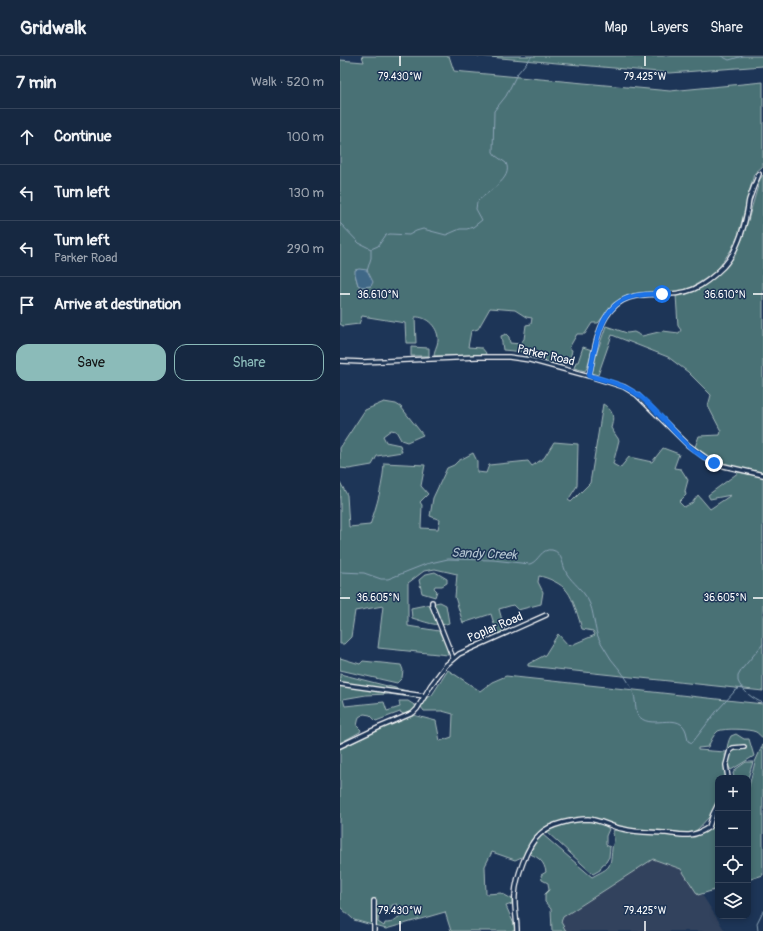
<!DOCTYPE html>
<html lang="en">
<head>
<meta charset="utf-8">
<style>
  body { margin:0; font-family:Pangolin,sans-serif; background:#23344c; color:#f1f3f6 }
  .controls { position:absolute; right:12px; bottom:12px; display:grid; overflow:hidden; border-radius:8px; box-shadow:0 2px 6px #0003 }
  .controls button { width:36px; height:36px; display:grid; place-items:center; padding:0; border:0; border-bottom:1px solid #35445a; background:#162841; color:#f1f3f6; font:20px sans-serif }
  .stop { position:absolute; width:12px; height:12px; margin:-9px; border:3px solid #1a73e8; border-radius:50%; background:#fff }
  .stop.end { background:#1a73e8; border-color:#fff; box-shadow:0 1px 4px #0008 }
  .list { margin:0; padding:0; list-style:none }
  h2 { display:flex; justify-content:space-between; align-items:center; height:52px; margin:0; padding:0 16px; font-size:17px }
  h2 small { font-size:13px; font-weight:400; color:#9ea6b1 }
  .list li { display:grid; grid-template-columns:26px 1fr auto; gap:12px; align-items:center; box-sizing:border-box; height:56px; padding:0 16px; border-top:1px solid #35445a }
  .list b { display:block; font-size:15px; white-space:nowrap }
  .list p { margin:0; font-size:13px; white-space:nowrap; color:#9ea6b1 }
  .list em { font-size:13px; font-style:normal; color:#9ea6b1 }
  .actions { display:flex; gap:8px; padding:12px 16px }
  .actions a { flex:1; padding:9px 0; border:1px solid #8bbbb9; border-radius:12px; text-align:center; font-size:14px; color:#8bbbb9 }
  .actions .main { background:#8bbbb9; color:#111 }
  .icon { flex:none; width:22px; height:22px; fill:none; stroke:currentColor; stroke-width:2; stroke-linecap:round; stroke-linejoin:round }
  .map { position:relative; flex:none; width:423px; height:875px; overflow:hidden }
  header { display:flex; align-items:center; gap:24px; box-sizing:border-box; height:56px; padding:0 20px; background:#162841; border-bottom:1px solid #35445a }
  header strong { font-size:19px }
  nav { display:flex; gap:22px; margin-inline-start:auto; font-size:14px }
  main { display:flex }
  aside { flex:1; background:#162841 }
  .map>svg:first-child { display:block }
</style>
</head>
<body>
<header>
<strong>Gridwalk</strong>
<nav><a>Map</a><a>Layers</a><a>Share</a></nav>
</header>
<main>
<aside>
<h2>7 min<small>Walk · 520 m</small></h2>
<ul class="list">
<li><svg class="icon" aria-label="ahead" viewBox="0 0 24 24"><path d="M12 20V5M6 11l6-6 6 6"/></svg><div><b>Continue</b></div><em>100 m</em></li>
<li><svg class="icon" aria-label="left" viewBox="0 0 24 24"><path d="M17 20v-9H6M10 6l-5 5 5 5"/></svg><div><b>Turn left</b></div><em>130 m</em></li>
<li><svg class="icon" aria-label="left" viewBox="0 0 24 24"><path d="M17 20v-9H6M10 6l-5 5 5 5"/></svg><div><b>Turn left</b><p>Parker Road</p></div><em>290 m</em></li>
<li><svg class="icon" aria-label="arrive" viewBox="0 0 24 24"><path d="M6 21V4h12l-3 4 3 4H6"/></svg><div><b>Arrive at destination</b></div></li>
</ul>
<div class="actions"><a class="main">Save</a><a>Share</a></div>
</aside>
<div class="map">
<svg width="423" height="875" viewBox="0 0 423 875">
  <rect width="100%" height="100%" fill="#1d3557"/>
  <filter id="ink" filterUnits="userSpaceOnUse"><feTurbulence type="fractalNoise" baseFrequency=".025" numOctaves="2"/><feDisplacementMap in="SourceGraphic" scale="8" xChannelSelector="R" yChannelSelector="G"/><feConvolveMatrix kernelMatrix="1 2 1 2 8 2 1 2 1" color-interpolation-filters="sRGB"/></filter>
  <g filter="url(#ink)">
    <path fill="#32425d" d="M314,799L342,807L385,875H223L216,862Z"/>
    <path fill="#4a7175" stroke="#a4b8ba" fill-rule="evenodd" d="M22,0H109L114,15L330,35L423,26V110L414,118L398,180L391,194L377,214L365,223L349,233L336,236L301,237L289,239L281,243L272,250L258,267H252L245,278H237L229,292L232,294L229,308H213L186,301L184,296L163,294L161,280L166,278L169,281L170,287L180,288L184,283L186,269L191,268L192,262L186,261L175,254L150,252L138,273L131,275L128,291L142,292L146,297L145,299L94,300C94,294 97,291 98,285C99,272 87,260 75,261L76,287H66L65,267L22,260L19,268L3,270L0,268V4L24,6ZM27,216L31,230L22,231L18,229L15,218Z
      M138,0H423V10L330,17Z
      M423,119V416C396,412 377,408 355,391L359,380L380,379L381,375L368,350L371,339L348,316L328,301L272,279L258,319L252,317L257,296L266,270L287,277L294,276L302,280L323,275L339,277L341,274L338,270L336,239L352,236L363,231L385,211L396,196L403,181L420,123Z
      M71,291L89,292V300H71Z
      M243,291L252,294L247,312L245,315L234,312L236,306H238Z
      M44,346L56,348L61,351L83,379L67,386L61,384L56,375L51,374L43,380L46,386L60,389L62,396L37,400L32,409L9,413L0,412V392L25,354Z
      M263,348C274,355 274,361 271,372L279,384L273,408L280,412L289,401L312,406L323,392L339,398L334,412L341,413L348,424L345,435L346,439L339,446L344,451L352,447L358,439L370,453L391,439L370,443L368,439L399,416L423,421V635L188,610V608L205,599L218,578L229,590L255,579L253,575L242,573C239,563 233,542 227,535C222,528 207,521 199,520L198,526L203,536L201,548L178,554L173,549L159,553L165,575L157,578L151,558L123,567L115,541L117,518L95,513L84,515L68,527V570L99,575L107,591L108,599L38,592L43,550L15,555L11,581L4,588H0V426L7,439L9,471L30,469C37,449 43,428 44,407L85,409L81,430L88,438L80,446L82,449L81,472L98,473L100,464L90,460L93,442L107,412L114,409L118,405L133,397L137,405V416L146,417L149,409L188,405L192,410L204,402L214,386L238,388L237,430L228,444L231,446L250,427Z
      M95,516L107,523V527L102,530H95L94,532L97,535L95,541L82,537L79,524L86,518Z
      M100,546L106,549L109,567C98,572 83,565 72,562L71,552Z
      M0,602L20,608L23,605L61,609L63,614L62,622L57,627L0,614Z
      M108,614L140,635L152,626L166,620L423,648V682C421,681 418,677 416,676C410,673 384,672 378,675C373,679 371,685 368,691L358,692V694L385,696L386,711L389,722H378V754L369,761L358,773L354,776L345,777L330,775L284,772L242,762L226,764L202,773L191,784L184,800L175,804L152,796L145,810L146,838L161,837L172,843V848L166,850L174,868L175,875H111L105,856L46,873L14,864L0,851V693L44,671L73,659L96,665L100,685L112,681L113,658L102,655H84L81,651L84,644L92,639ZM57,848L61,858C57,865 53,867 45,867L44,870L38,866L39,854H50L52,849Z
      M0,618L79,638L77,642L49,638L26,639L3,643L5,650L44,646L47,655L60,651L59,645H68L76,650L72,656L65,659L60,656L36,665L30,659L24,658L19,661L17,670L21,674L20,676L0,687Z
      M396,678L404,683H409L414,700L391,714C384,707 386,688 391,680Z
      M423,688V819L408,824V734L415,706Z
      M406,706H413L408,722H394L393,717L396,713Z
      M249,764L264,769L269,773L266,780V789L270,791L269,801L266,806L262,809L260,814L253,818L207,776L208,774L225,768Z
      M375,764H378V833L358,839L341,813L313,803L223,861L221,866L226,875H212L211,853L205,846V838L209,834L208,827L202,824L201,819L206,816C204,806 200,802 190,798L195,786L202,778L252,821C270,811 270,814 272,793C272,790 274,787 274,784C274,780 272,778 274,774L355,781C363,776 367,769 375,764Z"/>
    <path fill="#3f6887" stroke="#8ca4b7" d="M19,213L27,214L33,226L31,230L22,231L18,229L15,218V214Z"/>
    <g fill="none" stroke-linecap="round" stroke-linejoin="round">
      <path stroke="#8ca4b7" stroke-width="1" d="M381,0L389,4L403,0
        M0,167L19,187L31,193L38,190L46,179L50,178L69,179L76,175L83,173L106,179L120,173H127L133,171L142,164L136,153L137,146C146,136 174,123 166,107L156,100L153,96L154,55L166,40L177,18L192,0
        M27,215L31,202V193
        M0,516L24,517L41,523H48L86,508L108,503L153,504L190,508C199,505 201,492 212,494C223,496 222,510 227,518C233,527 243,534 248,544C255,556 253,572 260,585C264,591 267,597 271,603C279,613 289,624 293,636C296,642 295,655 298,659C309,675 337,656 345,673C347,677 347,681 348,685L352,687L376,656L395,635L402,631
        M423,588L402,613L398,620V625C402,635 413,643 423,647
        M418,875L417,867L423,855"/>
      <defs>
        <path id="street" d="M0,305L22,306L137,301H169L190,304L249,320L284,331L297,339L348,389L370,405L384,410L423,419
          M249,320C253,302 256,277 266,261C286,226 324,246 354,233C365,228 375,219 383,211C397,196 403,176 407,156C408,152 408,148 409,144C412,135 415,127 419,118
          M92,546V549L113,602
          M0,628L84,640
          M0,690L40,671L73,657L77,653L91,629L106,609L119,598L206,559
          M388,722L386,709L390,694L393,692L404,691
          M34,875V845
          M177,875C177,863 174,851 175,839C176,822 187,789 200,778C209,768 235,763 248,763C261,764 271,771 283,773C297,777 312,776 326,777C343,779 354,782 369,771L373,758L378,748"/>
      </defs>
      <use href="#street" stroke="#fff" stroke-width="6"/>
      <use href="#street" stroke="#1d3557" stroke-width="3.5"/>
    </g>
  </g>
  <g fill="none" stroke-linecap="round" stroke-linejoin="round" filter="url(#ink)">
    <path stroke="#1a73e8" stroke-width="5" d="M322,238C310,238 299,238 288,242C258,252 255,294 249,320C265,324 283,328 297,338C325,359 342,393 374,407"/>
  </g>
  <path fill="none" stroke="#fff" stroke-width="1.5" d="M60,0V10M305,0V10M0,238H10M413,238H423M0,542H10M413,542H423M60,865V875M305,865V875"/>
  <g text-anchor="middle" stroke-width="3" stroke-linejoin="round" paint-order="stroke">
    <g font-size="12" fill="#fff" stroke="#1d3557">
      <text transform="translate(206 299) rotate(13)" y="4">Parker Road</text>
      <text transform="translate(155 571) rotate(-23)" y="4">Poplar Road</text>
    </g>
    <g font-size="13" font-style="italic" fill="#b2c3cf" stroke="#1d3557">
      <text transform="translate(144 497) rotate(2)" y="5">Sandy Creek</text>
    </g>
  </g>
  <g font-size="10" text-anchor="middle" fill="#fff" stroke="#1d3557" stroke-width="3" stroke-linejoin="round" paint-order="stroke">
    <text x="60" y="24">79.430°W</text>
    <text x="305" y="24">79.425°W</text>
    <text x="38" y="242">36.610°N</text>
    <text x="385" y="242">36.610°N</text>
    <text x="38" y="545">36.605°N</text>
    <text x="385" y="545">36.605°N</text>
    <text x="60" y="858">79.430°W</text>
    <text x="305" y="858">79.425°W</text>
  </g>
</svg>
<div class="controls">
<button>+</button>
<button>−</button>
<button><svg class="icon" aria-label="locate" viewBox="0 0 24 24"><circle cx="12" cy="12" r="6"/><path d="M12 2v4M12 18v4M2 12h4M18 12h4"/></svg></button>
<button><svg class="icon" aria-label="layers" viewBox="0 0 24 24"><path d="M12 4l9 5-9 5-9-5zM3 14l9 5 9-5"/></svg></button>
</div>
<div class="stop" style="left:322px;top:238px"></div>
<div class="stop end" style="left:374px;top:407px"></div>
</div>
</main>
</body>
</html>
